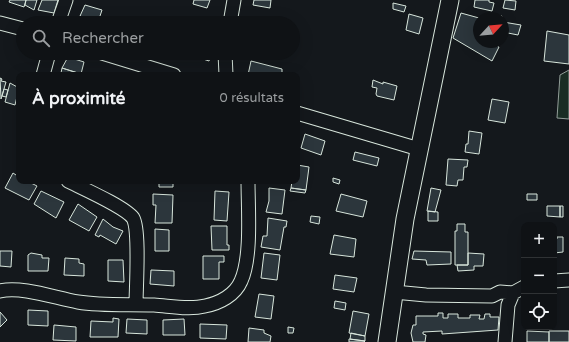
<!DOCTYPE html>
<html lang="fr">
<head>
<meta charset="utf-8">
<style>
  body { margin:0; font-family:"Varela Round",sans-serif; background:#1d2022; color:#f1f3f6 }
  .controls { position:absolute; right:12px; bottom:12px; display:grid; overflow:hidden; border-radius:8px; box-shadow:0 4px 16px #0002 }
  .controls button { width:36px; height:36px; display:grid; place-items:center; padding:0; border:0; border-bottom:1px solid #2f3234; background:#0f1215; color:#f1f3f6; font:20px sans-serif }
  .compass { position:absolute; left:473px; top:12px; width:36px; height:36px; border-radius:50%; background:#0f1215; box-shadow:0 4px 16px #0002; rotate:64deg }
  .list { margin:0; padding:0; list-style:none }
  h2 { display:flex; justify-content:space-between; align-items:center; height:52px; margin:0; padding:0 16px; font-size:17px }
  h2 small { font-size:13px; font-weight:400; color:#9b9ea0 }
  .icon { flex:none; width:22px; height:22px; fill:none; stroke:currentColor; stroke-width:2; stroke-linecap:round; stroke-linejoin:round }
  .map { position:relative; flex:none; width:569px; height:342px; overflow:hidden }
  .search { position:absolute; background:#0f1215; box-shadow:0 4px 16px #0002; left:16px; top:16px; width:284px; height:44px; display:flex; align-items:center; gap:10px; box-sizing:border-box; padding:0 14px; border-radius:22px; color:#9b9ea0; font-size:15px }
  .panel { position:absolute; background:#0f1215; box-shadow:0 4px 16px #0002; left:16px; top:72px; width:284px; height:112px; border-radius:8px }
  .map>svg:first-child { display:block }
</style>
</head>
<body>
<div class="map">
<svg width="569" height="342" viewBox="0 0 569 342">
  <rect width="100%" height="100%" fill="#14181c"/>
  <path fill="#1a2d24" stroke="#939e99" d="M569,70V119L557,118L560,75Z"/>
  <path fill="#2c363c" stroke="#d8e6dc" d="M10,0H26L24,7L9,2Z
    M26,0H37L34,10L25,5Z
    M42,0H58L54,13L38,10Z
    M194,0H210L207,8L193,4Z
    M254,0H271L270,8L253,5Z
    M475,0H489V2L494,3L492,11L474,7Z
    M505,0L516,1L515,10L503,8Z
    M393,3L406,6L404,12L393,9Z
    M85,5L102,10L98,22L80,16Z
    M461,13L479,18V26L476,25L475,32L479,34V42H491L499,47L492,61L453,38Z
    M409,14L423,18L419,34L406,30Z
    M493,14L502,16V18H492Z
    M80,16L98,22V23H80L78,21Z
    M129,19L142,23H127Z
    M503,22L521,25L518,35L503,32Z
    M547,31L569,35V64L544,61Z
    M192,53H212L209,61L191,55Z
    M68,57L84,62L81,74L62,68Z
    M251,61L282,69V75H248Z
    M62,68L81,74L80,75H62L61,73Z
    M0,78L2,79L1,81L6,82L1,99Z
    M373,80L383,84V82L397,86L394,100L377,96L376,94L377,88L372,87Z
    M10,83L19,88L15,105L5,102Z
    M4,89L8,90L6,97L2,96Z
    M492,99L509,102L505,123L488,120Z
    M469,131L482,133L479,154L465,152L466,144H468Z
    M305,134L325,141L321,155L301,148Z
    M355,152L379,158L377,166L353,160Z
    M448,159L468,160L467,167H464L463,180H458L457,186L446,185Z
    M297,165L309,167L306,190L291,188L292,181H297Z
    M13,173L19,177V181H27L37,186L29,200L5,188Z
    M333,178L340,180L339,184L333,182Z
    M159,181H173V187H159Z
    M269,188L285,190L282,214L266,212L269,201Z
    M291,188L306,190L305,193L290,191Z
    M431,188L441,190L435,212L427,211Z
    M41,191L64,202L56,218L34,204Z
    M215,191L229,192L227,221L214,220Z
    M153,194L173,195L172,223H155L156,205H153Z
    M341,194L367,201L363,217L336,211Z
    M527,194H537V200H527Z
    M78,204L97,217L89,231L69,220Z
    M547,206H560V217L547,216Z
    M560,206H563V217H560Z
    M428,211L438,212V221H428Z
    M311,216L320,217L319,224L310,222Z
    M268,218L287,221L286,227H284L280,250L261,247L263,236H267Z
    M103,219L113,227L123,231L116,244L100,235L99,237L95,235Z
    M457,224H465V232H468V265H455V231H457Z
    M211,226H227V245H229V250H212Z
    M155,229L169,230V251H155Z
    M334,235L356,239L354,257L330,254Z
    M557,237H563V252L554,253V239H557Z
    M0,251H12L11,267L0,266Z
    M414,251L451,252V264L427,265L426,260L412,259Z
    M31,253L42,255V258H49L48,271H28V255Z
    M264,253L280,255L277,280L261,278Z
    M468,253L484,254L483,266H474V270L458,271L457,265H468Z
    M203,256H224V262H219V279H203Z
    M65,258L79,259V263L84,264V276L64,275Z
    M108,260H123L124,282L108,281Z
    M151,270L174,271V286L150,284Z
    M335,275L357,278L354,292L333,289Z
    M259,294L274,296L271,319L255,317Z
    M335,301L346,303L345,310L334,308Z
    M28,310L48,311V326L28,325Z
    M353,311L369,314L365,336L349,333Z
    M0,312L7,320L0,327Z
    M438,313H443V318H448V314H458V318H470V315H480L479,319H484L485,314H490V317H499L498,330L442,334V331L423,332V334L426,335L425,342H413L411,333L413,325H416V316H438Z
    M113,318L119,319L118,337H90L91,321L113,322Z
    M127,319L147,320V334L126,333Z
    M184,319L185,335H163V320Z
    M200,324L227,325L226,339L200,338Z
    M54,325L76,327V341L53,340Z
    M288,327L294,328L293,333H288Z
    M249,328L264,330V333L271,336L270,342H248Z
    M527,331L549,332V342H527Z
    M549,331H569V342H549Z
    M351,333L365,336V341L350,339Z
    M349,339L365,341L364,342H349Z"/>
  <g fill="none" stroke-linecap="round" stroke-linejoin="round">
    <defs>
      <path id="minor" d="M0,23L23,29
        M58,23L66,0
        M230,23L234,0
        M102,53L174,75
        M225,53L226,75
        M43,75L49,53
        M297,113L419,149
        M68,181C82,188 125,207 133,218C140,230 136,288 136,305
        M554,281L569,280
        M0,291C22,286 55,298 78,302C102,306 129,304 154,305C170,306 189,310 205,306C220,303 235,295 241,281C252,257 248,208 248,181
        M394,292L426,295L492,296L500,292L513,293L524,287
        M505,342L508,305L513,293"/>
      <path id="major" d="M387,342L405,219L450,0"/>
    </defs>
    <use href="#minor" stroke="#d8e6dc" stroke-width="15"/>
    <use href="#major" stroke="#d8e6dc" stroke-width="19"/>
    <use href="#minor" stroke="#14181c" stroke-width="13"/>
    <use href="#major" stroke="#14181c" stroke-width="17"/>
  </g>
</svg>
<div class="controls">
<button>+</button>
<button>−</button>
<button><svg class="icon" aria-label="locate" viewBox="0 0 24 24"><circle cx="12" cy="12" r="6"/><path d="M12 2v4M12 18v4M2 12h4M18 12h4"/></svg></button>
</div>
<svg class="compass" viewBox="-18 -18 36 36"><path d="M0-13l5 13h-10z" fill="#e53935"/><path d="M0 13l5-13h-10z" fill="#9b9ea0"/></svg>
<div class="search"><svg class="icon" aria-label="search" viewBox="0 0 24 24"><circle cx="10" cy="10" r="6"/><path d="M15 15l6 6"/></svg>Rechercher</div>
<section class="panel">
<h2>À proximité<small>0 résultats</small></h2>
<ul class="list">
</ul>
</section>
</div>
</body>
</html>
